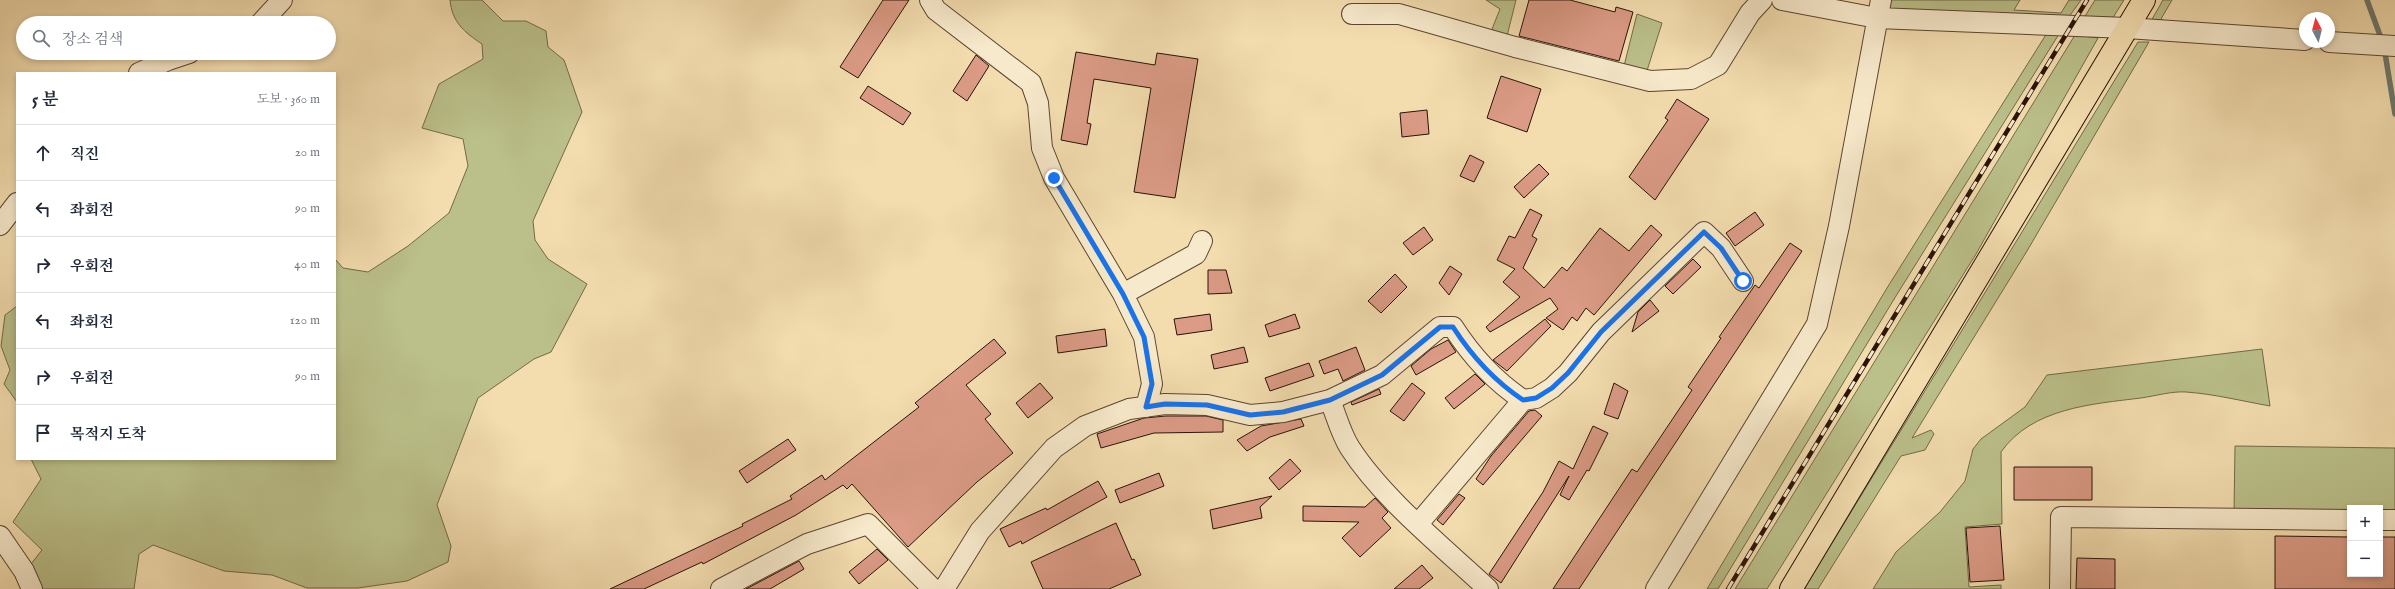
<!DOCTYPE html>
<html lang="ko">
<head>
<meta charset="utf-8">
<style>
  body { margin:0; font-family:"IM FELL English","Noto Serif KR",serif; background:#f6f6f7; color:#1f2937 }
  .controls { position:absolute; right:12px; bottom:12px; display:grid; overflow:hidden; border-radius:0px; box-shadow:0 2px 6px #0003 }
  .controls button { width:36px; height:36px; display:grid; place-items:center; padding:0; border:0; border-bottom:1px solid #e0e1e3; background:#fff; color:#1f2937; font:20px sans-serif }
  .compass { position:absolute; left:2299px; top:12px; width:36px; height:36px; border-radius:50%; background:#fff; box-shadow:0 2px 6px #0003; rotate:353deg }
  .stop { position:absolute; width:12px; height:12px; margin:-9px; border:3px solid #1a73e8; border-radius:50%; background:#fff }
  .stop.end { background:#1a73e8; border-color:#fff; box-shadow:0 1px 4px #0008 }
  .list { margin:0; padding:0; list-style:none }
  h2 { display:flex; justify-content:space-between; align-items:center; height:52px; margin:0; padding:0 16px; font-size:17px }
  h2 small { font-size:13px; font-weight:400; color:#747a83 }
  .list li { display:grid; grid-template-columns:26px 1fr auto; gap:12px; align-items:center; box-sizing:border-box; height:56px; padding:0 16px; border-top:1px solid #e0e1e3 }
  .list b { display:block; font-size:15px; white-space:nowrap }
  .list em { font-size:13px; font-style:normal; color:#747a83 }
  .icon { flex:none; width:22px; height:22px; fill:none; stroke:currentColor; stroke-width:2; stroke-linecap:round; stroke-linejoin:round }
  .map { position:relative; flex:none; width:2395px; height:589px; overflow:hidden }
  .search { position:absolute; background:#fff; box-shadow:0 2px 6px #0003; left:16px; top:16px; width:320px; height:44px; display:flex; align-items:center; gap:10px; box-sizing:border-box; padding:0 14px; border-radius:22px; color:#747a83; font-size:15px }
  .panel { position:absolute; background:#fff; box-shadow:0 2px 6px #0003; left:16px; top:72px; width:320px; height:388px; border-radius:0px }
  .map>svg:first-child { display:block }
</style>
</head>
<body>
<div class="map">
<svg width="2395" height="589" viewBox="0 0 2395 589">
  <rect width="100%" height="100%" fill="#f3ddaf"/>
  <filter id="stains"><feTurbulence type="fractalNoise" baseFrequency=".005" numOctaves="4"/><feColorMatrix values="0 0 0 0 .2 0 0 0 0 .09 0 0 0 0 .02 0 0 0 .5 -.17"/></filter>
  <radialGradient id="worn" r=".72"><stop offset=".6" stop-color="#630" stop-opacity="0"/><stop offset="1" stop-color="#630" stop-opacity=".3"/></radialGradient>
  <path fill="#bbc08a" stroke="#726a48" d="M450,0H482L503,21H526L546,31L548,47L564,60L582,112L533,221L535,240L548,259L587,284L551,352L534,359L478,398L437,505L451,546L448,562L407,581L358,588H307L272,575L224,571L153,545L139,554L134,589H35L27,569L42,550L13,522L41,479L31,459H335V259L343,268L368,272L408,246L449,213L468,166L463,139L422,128L439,84L483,59L482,44C464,32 452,22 450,0Z
    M1486,0H1516L1506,40L1492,29L1500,9Z
    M1889,0H2020L2014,10L2061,13L2069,0H2081L2066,21L1891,10L1888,5Z
    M2095,0H2124L2109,24L2082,21Z
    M2163,0H2172L2161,19L2173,26L2151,21Z
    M1637,14L1662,23L1645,77L1623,70Z
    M2047,33L2059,34L1896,296L1718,589H1707L1887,288Z
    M2075,35L2098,38L1976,254L1767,589H1735Z
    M2138,42H2149L2027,251L1912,438L1931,430L1934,434L1925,450L1901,456L1818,589H1804Z
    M17,306V402L4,384L10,370L1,346L5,315Z
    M2262,349L2270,406C2242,401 2214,394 2186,392C2172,391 2155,396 2141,398C2092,404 2032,408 2001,452L2002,524L1965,527L1969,587L2001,585V589H1873L1896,552L1940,512L1965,481L1973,449L1981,439L2025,407L2047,375Z
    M2235,446L2395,448V514H2380V508H2350V514H2234Z"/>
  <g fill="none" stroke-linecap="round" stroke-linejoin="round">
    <path stroke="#6f776e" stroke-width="5.5" d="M2367,0L2381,38
      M2385,53L2395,114"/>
  </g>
  <path fill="#db9b86" stroke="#2a1306" d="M883,0H909L858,78L840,67Z
    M1529,0H1570L1615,12L1616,7L1633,12L1619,61L1519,36Z
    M1076,52L1155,65L1157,53L1198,59L1175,198L1134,192L1151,88L1094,79L1087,123L1091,124L1087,145L1061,140Z
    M976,55L989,66L967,101L953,91Z
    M1501,76L1541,89L1527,132L1487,118Z
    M868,86L911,113L903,125L860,98Z
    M1677,99L1709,119L1655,200L1629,177L1668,120L1665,118Z
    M1427,110L1429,134L1402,137L1400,113Z
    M1470,155L1484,162L1474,182L1460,176Z
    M1539,164L1549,174L1524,198L1514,187Z
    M1530,209L1542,215L1532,236L1537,239L1523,268L1544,288L1562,267L1567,271L1600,228L1629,251L1651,225L1662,235L1594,315L1586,308L1577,321L1572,317L1563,330L1546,318L1558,309L1550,298L1490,332L1486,327L1520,297L1503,282L1515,269L1497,260L1509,236L1515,238Z
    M1755,212L1764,225L1735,246L1726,233Z
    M1424,227L1433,240L1413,255L1403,243Z
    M1790,243L1802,251L1579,589H1553L1632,469L1637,472L1692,390L1688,387L1721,338L1719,337L1755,285L1759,288Z
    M1693,259L1701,267L1673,294L1665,286Z
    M1450,266L1462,274L1449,295L1439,283Z
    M1208,270H1226L1232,293L1208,294Z
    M1395,274L1407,287L1381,313L1368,301Z
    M1650,300L1659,311L1632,332L1638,312Z
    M1210,314L1212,330L1177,335L1174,319Z
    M1295,314L1300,328L1269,337L1265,325Z
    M1545,319L1551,326L1507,371L1493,360Z
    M1105,329L1107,346L1058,353L1056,336Z
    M994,339L1006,353L966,385L991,414L985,419L1013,453L977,482L908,547L852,484L847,489L843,485L796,515L703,564L702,562L644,589H610L743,526L742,524L792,499L790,496L822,475L825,480L919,407L915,403Z
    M1448,340L1456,352L1416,375L1411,366L1431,349Z
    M1244,347L1248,362L1214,369L1211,355Z
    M1356,347L1365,370L1343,381L1338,369L1324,374L1319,361Z
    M1309,363L1314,376L1270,391L1265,378Z
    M1475,374L1485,384L1454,409L1445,398Z
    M1040,383L1053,398L1028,418L1016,403Z
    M1412,383L1425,393L1404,421L1390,411Z
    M1614,383L1628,391L1618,419L1604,414Z
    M1379,389L1381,394L1352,405L1351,402Z
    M1535,410L1542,416L1483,485L1476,479L1491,456L1529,411Z
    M1166,416H1206L1223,420V432L1154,433L1101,448L1097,434L1144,418Z
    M1301,419L1304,426L1270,437L1247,451L1237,440L1261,426Z
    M1593,426L1608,433L1589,471L1587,470L1569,500L1560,495L1569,476L1501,583L1489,574L1543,492L1559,461L1573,469Z
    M788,439L796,450L747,483L739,471Z
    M1290,459L1301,471L1279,490L1269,478Z
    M2014,467H2092V500H2014Z
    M1159,473L1164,486L1120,503L1115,490Z
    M1098,481L1107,497L1022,544L1021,541L1009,547L1000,529L1046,508L1047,510Z
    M1459,494L1465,498L1443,525L1437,520Z
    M1272,496L1260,507L1262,518L1213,529L1210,510Z
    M1375,498L1388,512L1382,518L1391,528L1360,557L1342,538L1359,522L1303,521V506L1365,507Z
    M1116,523L1132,560L1134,559L1141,575L1109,589H1043L1031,562Z
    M2000,526L2004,580L1970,582L1966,528Z
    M2275,536L2350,537V574H2380V537H2395V589H2275Z
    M877,549L888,560L859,584L849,572Z
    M2077,558L2115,559V589H2076Z
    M799,561L804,569L770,589H746Z
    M1422,565L1433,578L1419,589H1394Z"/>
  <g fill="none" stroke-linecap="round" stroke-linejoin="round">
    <defs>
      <path id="minor" d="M930,0L936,10L1031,83L1038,103L1042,148L1054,178L1123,294L1144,337L1152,384L1146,407
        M1782,0L1877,18L2127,28L2305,40
        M1352,14H1399L1515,47L1650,81L1691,79L1718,65L1750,13L1762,0
        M261,23L282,0
        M2329,42L2395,46
        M139,73L168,60L189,53
        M0,225L17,203
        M1123,294L1196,254L1202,241
        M1330,400C1336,415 1341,434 1350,448C1383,499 1443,547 1488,589
        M2380,520H2395
        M1418,524L1523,400
        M0,536L24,571L32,589
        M721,589L807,544L868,524L933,589
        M944,589L980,531L1054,448L1085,426L1129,409L1165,404L1207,405L1250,415L1283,412L1330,400L1382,375L1440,327H1453C1471,355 1496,382 1523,400L1536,398L1552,388L1568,373L1601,332L1704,232L1721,248L1743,281
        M1656,589L1817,324L1839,226L1881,0
        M2060,589L2061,517L2350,520"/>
      <path id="primary" d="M1791,589L2144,0"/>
    </defs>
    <use href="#minor" stroke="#5c4630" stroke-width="22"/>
    <use href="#primary" stroke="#2a1306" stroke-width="24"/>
    <use href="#minor" stroke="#f7e9cb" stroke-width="20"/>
    <use href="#primary" stroke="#f3ddaf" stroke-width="22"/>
    <defs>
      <path id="rail" d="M1728,589L2087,0"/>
    </defs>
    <use href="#rail" stroke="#2a1306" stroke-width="4.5"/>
    <use href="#rail" stroke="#f7e9cb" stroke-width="3" stroke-dasharray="9" stroke-linecap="butt"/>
  </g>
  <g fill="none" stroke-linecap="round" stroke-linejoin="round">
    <path stroke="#1a73e8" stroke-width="5" d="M1054,178L1123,294L1144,337L1152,384L1146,407L1165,404L1207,405L1250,415L1283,412L1330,400L1382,375L1440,327H1453C1471,355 1496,382 1523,400L1536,398L1552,388L1568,373L1601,332L1704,232L1721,248L1743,281"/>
  </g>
  <rect width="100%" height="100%" filter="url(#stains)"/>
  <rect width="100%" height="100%" fill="url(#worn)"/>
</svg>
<div class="controls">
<button>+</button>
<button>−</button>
</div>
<svg class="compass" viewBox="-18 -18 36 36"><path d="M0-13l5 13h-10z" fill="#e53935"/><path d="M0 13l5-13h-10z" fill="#747a83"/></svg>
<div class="stop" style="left:1743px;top:281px"></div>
<div class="stop end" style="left:1054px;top:178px"></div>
<div class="search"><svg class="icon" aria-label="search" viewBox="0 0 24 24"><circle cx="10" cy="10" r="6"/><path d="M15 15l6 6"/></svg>장소 검색</div>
<section class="panel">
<h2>5 분<small>도보 · 360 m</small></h2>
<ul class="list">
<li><svg class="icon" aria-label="ahead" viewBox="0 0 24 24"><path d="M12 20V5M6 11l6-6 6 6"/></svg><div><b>직진</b></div><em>20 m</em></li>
<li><svg class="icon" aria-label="left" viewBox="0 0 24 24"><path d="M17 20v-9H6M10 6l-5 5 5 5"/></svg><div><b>좌회전</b></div><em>90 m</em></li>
<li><svg class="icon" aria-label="right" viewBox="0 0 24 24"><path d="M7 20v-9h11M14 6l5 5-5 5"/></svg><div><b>우회전</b></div><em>40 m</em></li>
<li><svg class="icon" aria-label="left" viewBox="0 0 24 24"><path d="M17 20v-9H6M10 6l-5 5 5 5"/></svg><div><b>좌회전</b></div><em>120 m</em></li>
<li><svg class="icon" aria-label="right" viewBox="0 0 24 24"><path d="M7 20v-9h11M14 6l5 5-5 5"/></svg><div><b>우회전</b></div><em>90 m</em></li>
<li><svg class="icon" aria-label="arrive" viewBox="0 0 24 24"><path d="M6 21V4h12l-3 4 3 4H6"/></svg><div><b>목적지 도착</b></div></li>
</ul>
</section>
</div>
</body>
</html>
